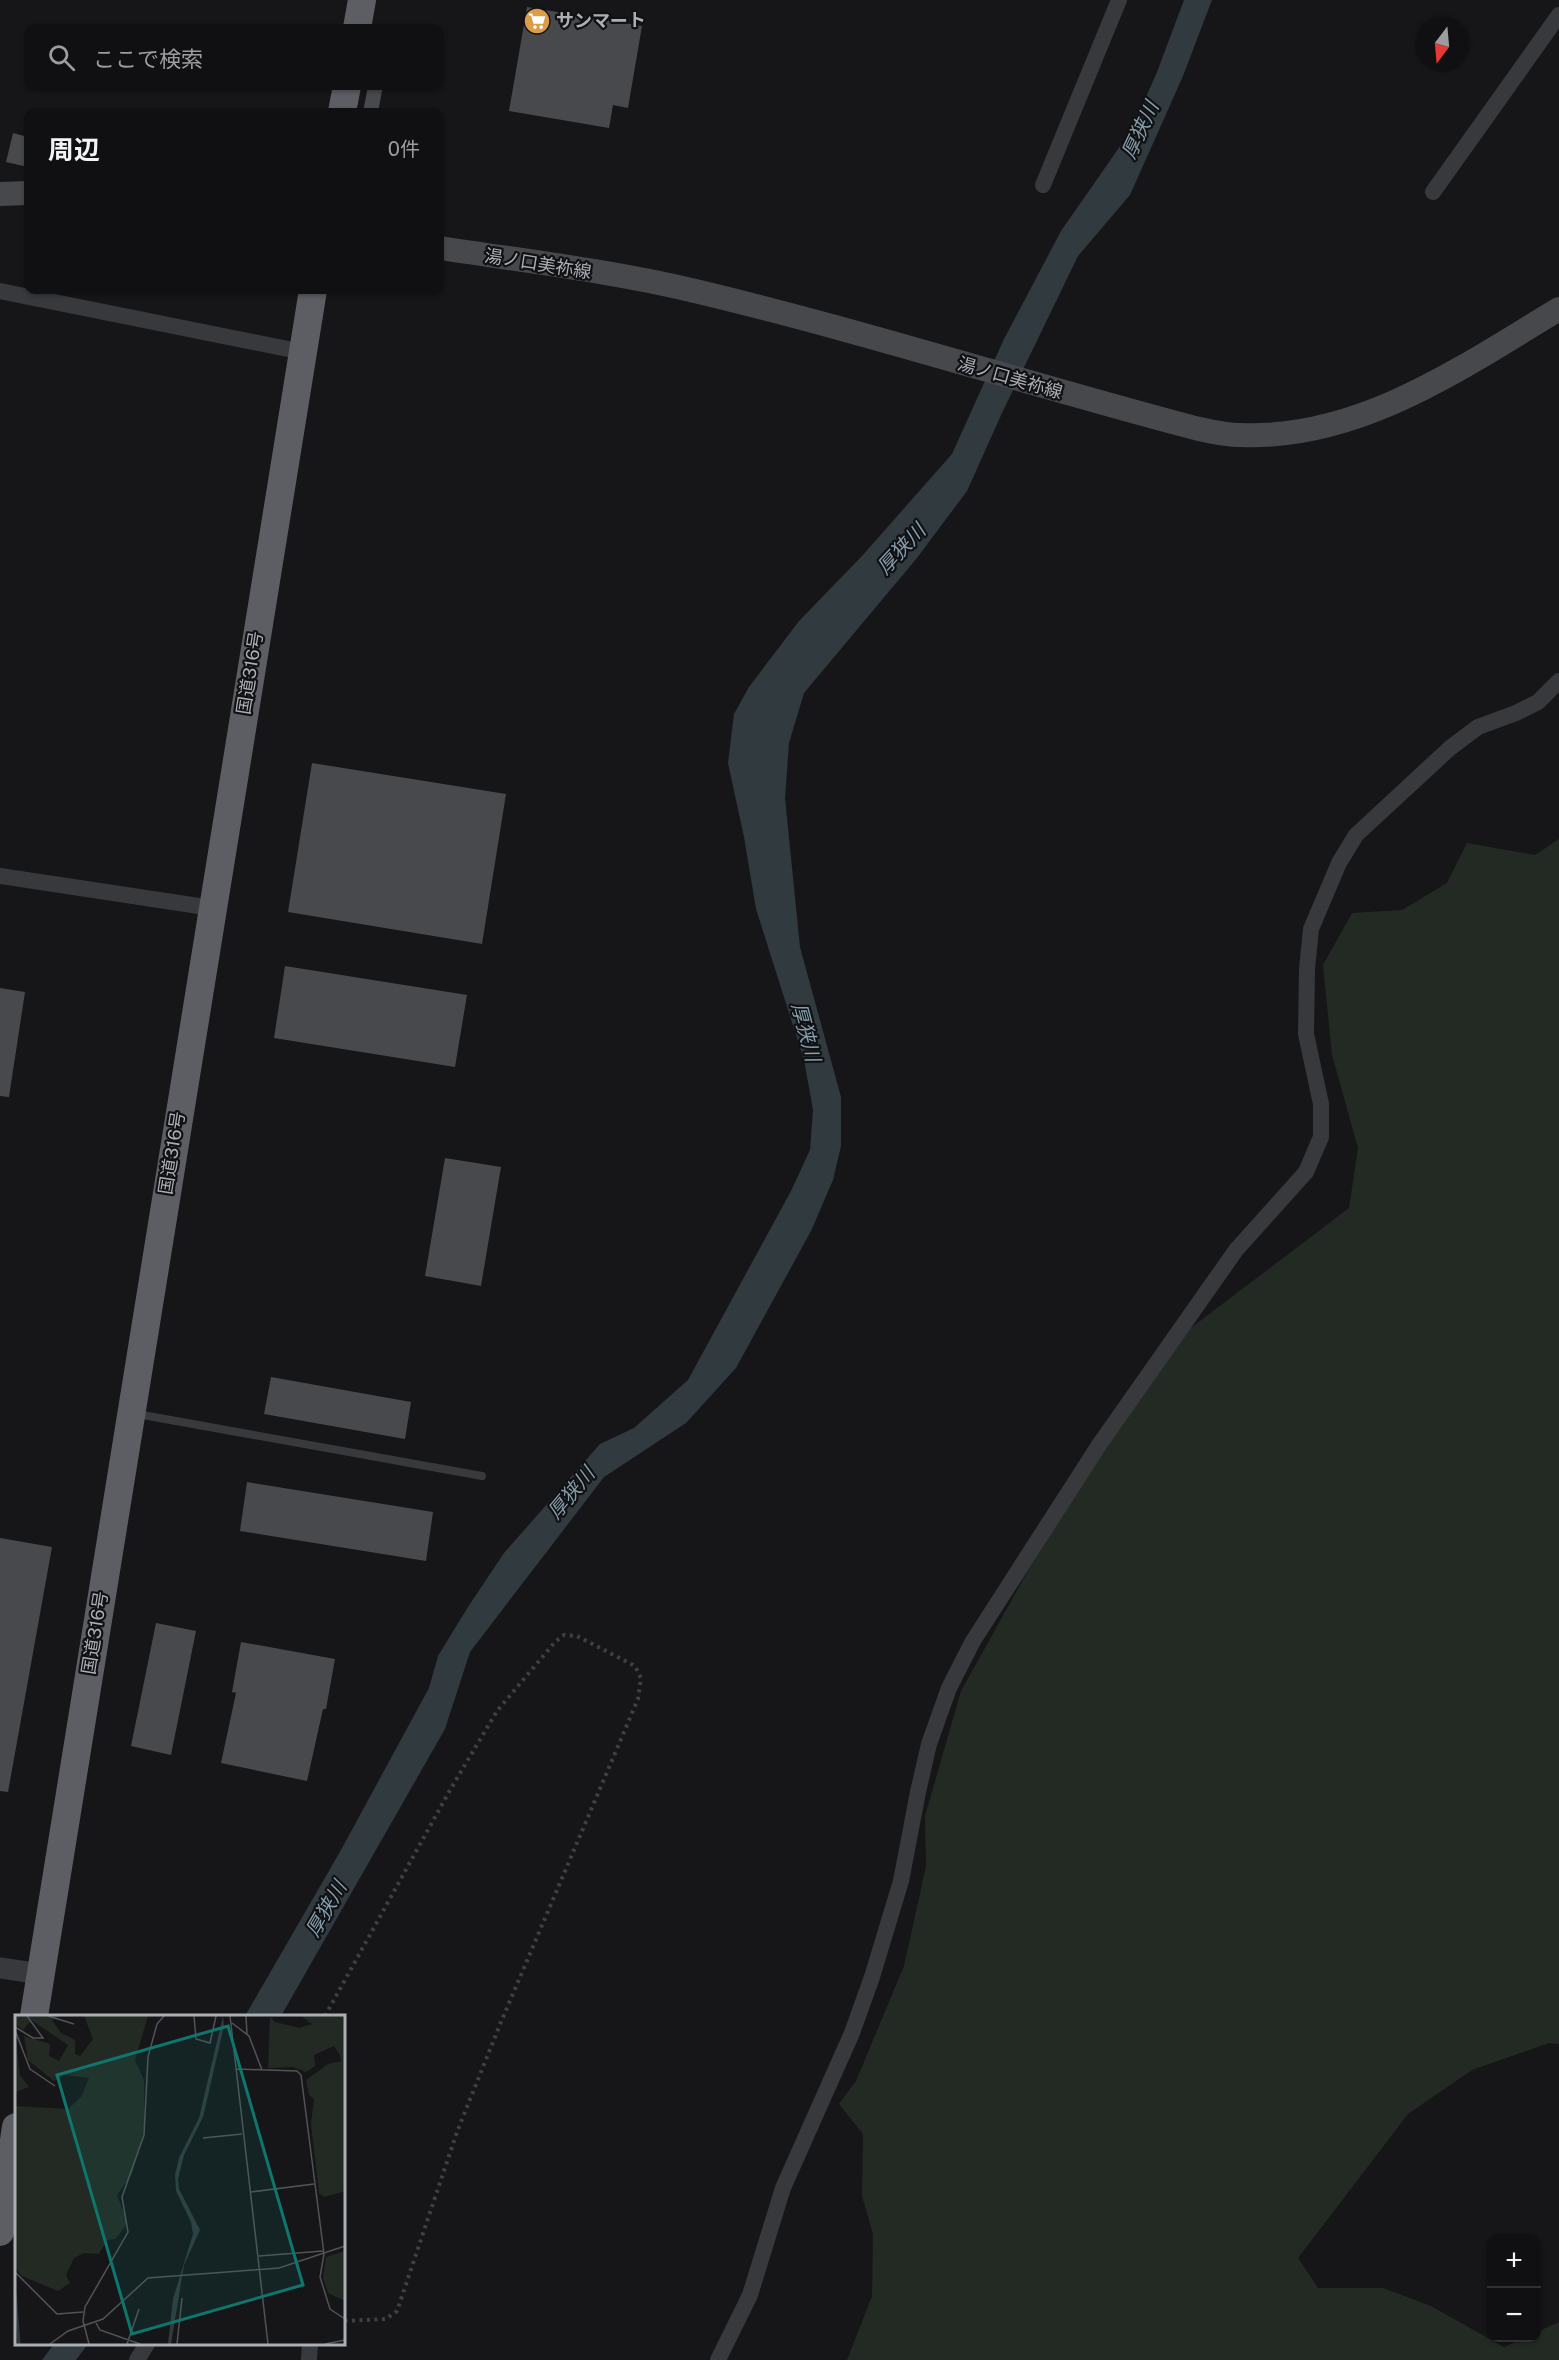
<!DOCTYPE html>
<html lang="ja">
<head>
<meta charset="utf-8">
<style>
  body { margin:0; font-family:"Public Sans","Noto Sans JP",sans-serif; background:#19191b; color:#f1f3f6 }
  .controls { position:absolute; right:18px; bottom:18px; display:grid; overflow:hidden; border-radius:12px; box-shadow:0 2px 4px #0004 }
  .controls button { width:54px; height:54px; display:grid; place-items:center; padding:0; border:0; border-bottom:2px solid #303032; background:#101012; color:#f1f3f6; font:30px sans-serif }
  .compass { position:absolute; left:1415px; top:18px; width:54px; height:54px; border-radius:50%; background:#101012; box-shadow:0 2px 4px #0004; rotate:196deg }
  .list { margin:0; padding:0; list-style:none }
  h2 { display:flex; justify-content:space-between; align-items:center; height:78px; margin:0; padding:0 24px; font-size:26px }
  h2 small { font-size:20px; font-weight:400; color:#9c9d9f }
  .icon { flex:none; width:33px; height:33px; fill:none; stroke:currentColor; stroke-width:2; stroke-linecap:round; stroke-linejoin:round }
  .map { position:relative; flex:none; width:1559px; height:2360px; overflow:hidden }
  .search { position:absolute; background:#101012; box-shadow:0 2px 4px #0004; left:24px; top:24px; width:420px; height:66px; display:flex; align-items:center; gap:15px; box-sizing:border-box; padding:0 21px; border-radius:12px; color:#9c9d9f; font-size:22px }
  .panel { position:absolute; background:#101012; box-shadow:0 2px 4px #0004; left:24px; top:108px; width:420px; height:186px; border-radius:12px }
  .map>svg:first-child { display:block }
</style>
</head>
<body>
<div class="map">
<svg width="1559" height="2360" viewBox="0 0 1559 2360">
  <rect width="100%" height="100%" fill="#161618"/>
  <path fill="#232a23" d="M1559,839V2044L1549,2043L1472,2070L1408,2114L1298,2258L1318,2288H1383L1431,2306L1504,2347L1524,2338H1536L1537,2332L1559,2322V2360H847L872,2296L873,2234L862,2196L863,2134L839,2104L856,2081L904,1966L926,1866L925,1816L961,1691L1029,1569L1171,1343L1349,1208L1358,1148L1332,1055L1323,965L1352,913L1402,910L1447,883L1467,843L1535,855Z"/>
  <path fill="#313a3f" d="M1184,0H1212L1183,76L1130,195L1078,256L1002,413L967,491L917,558L804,693L789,743L785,798L800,947L841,1097V1146L833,1180L811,1231L736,1368L686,1423L604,1477L470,1652L445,1729L281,2016H245L341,1850L429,1688L438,1656L468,1607L504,1553L600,1444L634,1428L688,1380L791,1191L810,1150L813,1110L804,1060L756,909L744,837L728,763L734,714L749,687L799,621L862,556L952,454L1004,339L1061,231L1132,129L1157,72Z
    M54,2344H88L76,2360H42Z"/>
  <path fill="#48494c" d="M527,7L642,26L628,108L613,105L609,128L509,111Z
    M368,86H383L378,112H363Z
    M13,133L28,137V167L6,162Z
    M312,763L506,794L482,944L288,912Z
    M285,966L467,995L455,1067L274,1038Z
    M0,988L25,992L9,1097L0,1096Z
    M445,1158L501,1167L481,1286L425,1276Z
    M271,1377L411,1402L405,1439L264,1414Z
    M247,1482L433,1512L426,1561L240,1531Z
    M0,1538L52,1547L8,1792L0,1791Z
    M156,1623L196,1631L171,1755L131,1746Z
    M241,1642L335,1659L326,1709H323L307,1781L221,1763L236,1693L232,1692Z"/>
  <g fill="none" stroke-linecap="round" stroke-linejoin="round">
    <path stroke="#3e4043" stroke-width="4" stroke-dasharray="3 4.5" stroke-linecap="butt" d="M325,2016L450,1790L497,1711L555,1642L564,1635L577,1636L635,1666L641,1678L638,1699L501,2022L457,2132L397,2311L386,2319L344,2321"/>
    <path stroke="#38393c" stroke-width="8" d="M137,1414L482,1476"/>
    <path stroke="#38393c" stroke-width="16" d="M1043,185L1119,0
      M1433,192L1559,15
      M0,291L303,352
      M0,876L212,908
      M137,2360L147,2344
      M309,2360L310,2344
      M718,2360L750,2295L783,2188L852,2033L872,1977L901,1881L918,1792L929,1744L949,1688L973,1641L1099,1445L1236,1250L1306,1172L1321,1137V1104L1306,1034L1307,969L1311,929L1339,863L1356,835L1450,748L1478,727L1516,713L1538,702L1559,681"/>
    <path stroke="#38393c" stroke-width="21" d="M0,1968L41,1974"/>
    <path stroke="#46484c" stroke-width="24" d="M0,194L28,193
      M440,248C525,261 611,271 695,291C863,331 1028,384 1195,428C1209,431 1225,435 1240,435C1359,440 1461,368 1559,309"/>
    <path stroke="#5c5e64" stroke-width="28" d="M357,28L362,0
      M342,112L347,86
      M34,2016L313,290
      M0,2232L16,2127"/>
  </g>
  <defs>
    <symbol id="supermarket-disc" viewBox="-11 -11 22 22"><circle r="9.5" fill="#dc9d4a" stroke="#111113"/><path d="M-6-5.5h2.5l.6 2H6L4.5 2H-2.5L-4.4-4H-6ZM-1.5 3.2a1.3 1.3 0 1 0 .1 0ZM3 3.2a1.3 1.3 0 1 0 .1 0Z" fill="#fff"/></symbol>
  </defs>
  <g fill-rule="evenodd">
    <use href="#supermarket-disc" x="522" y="6" width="30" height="30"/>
  </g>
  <g text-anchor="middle" stroke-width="4.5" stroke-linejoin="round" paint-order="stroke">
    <g font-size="18" font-weight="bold" fill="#aaafb6" stroke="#111113" text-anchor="start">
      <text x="556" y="27">サンマート</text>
    </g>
    <g font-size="18" fill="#aaafb6" stroke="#111113">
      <text transform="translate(538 264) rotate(9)" y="6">湯ノ口美祢線</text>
      <text transform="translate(1010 378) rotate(16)" y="6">湯ノ口美祢線</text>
      <text transform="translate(250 673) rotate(-81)" y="6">国道316号</text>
      <text transform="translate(172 1153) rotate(-81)" y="6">国道316号</text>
      <text transform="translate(95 1633) rotate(-81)" y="6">国道316号</text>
    </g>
    <g font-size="20" font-style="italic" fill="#859ead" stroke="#111113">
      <text transform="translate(1140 130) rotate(-65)" y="7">厚狭川</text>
      <text transform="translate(901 549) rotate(-47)" y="7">厚狭川</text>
      <text transform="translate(806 1032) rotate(75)" y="7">厚狭川</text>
      <text transform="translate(571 1493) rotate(-50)" y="7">厚狭川</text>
      <text transform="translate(326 1909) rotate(-60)" y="7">厚狭川</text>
    </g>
  </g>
  <g transform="translate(15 2015)">
    <rect width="330" height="330" fill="#161618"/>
    <path d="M0,1H44L37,5L46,18L60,25V39L65,41L78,24L69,1H133L120,45L129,65V115L117,159L102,180L112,206L110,212L100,224L92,225L84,239L69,238L59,243L51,260L55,268L43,276L7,261L1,254L0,91L53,94L66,82L74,63L49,60L39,66L13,45L9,21L35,29L34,41L44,46L53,30L16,5L8,15L0,9ZM255,1L260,7L284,13L297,9L286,1H330V176L309,182L304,178L296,109L299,84L294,80L291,65L313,49L326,46L325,40L319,31L299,40L300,51L291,57L278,52L253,53ZM0,18L5,60L14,72L0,77ZM330,236V286L313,278L308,263L311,242Z" fill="#232a23"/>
    <path d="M208,1L209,11L188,102L169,140L163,164L164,174L185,215L169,250L156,329H153L158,284L178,219L176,207L161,176L160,160L164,143L184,103Z" fill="#313a3f"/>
    <path fill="none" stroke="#313a3f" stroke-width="3" d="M0,277L4,329"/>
    <path fill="none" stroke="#515357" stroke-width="1.5" d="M33,1L59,9M179,1L181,24L195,28L201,1M215,1L253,329M231,1L232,19M217,8L234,21L247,55M0,12L18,23H28L12,1M0,15L15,54L40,71M221,54L282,56L286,60L309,239L305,262L315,294L330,304M188,123L227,119M236,177L299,169M244,241L308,236M0,257L42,299L68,297M81,308L85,315L125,329M35,329L53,316L88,304L133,263L264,253L330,231M74,329L68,306L70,292L113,217L107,182L129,120L133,42L142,9L149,1M112,329L124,294M162,329L167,283M310,329L330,325"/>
    <path fill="#0f766e" fill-opacity="0.15" stroke="#0f766e" stroke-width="3" d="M213,11L288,270L117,319L42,60Z"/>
    <rect width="330" height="330" fill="none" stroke="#aaafb6" stroke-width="3"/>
  </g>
</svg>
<div class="controls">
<button>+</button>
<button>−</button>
</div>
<svg class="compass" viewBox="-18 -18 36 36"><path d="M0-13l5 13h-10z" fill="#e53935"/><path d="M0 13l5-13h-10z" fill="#9c9d9f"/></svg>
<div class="search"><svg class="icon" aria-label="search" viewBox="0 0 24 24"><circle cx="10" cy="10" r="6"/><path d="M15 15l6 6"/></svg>ここで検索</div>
<section class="panel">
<h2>周辺<small>0件</small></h2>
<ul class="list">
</ul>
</section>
</div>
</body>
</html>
